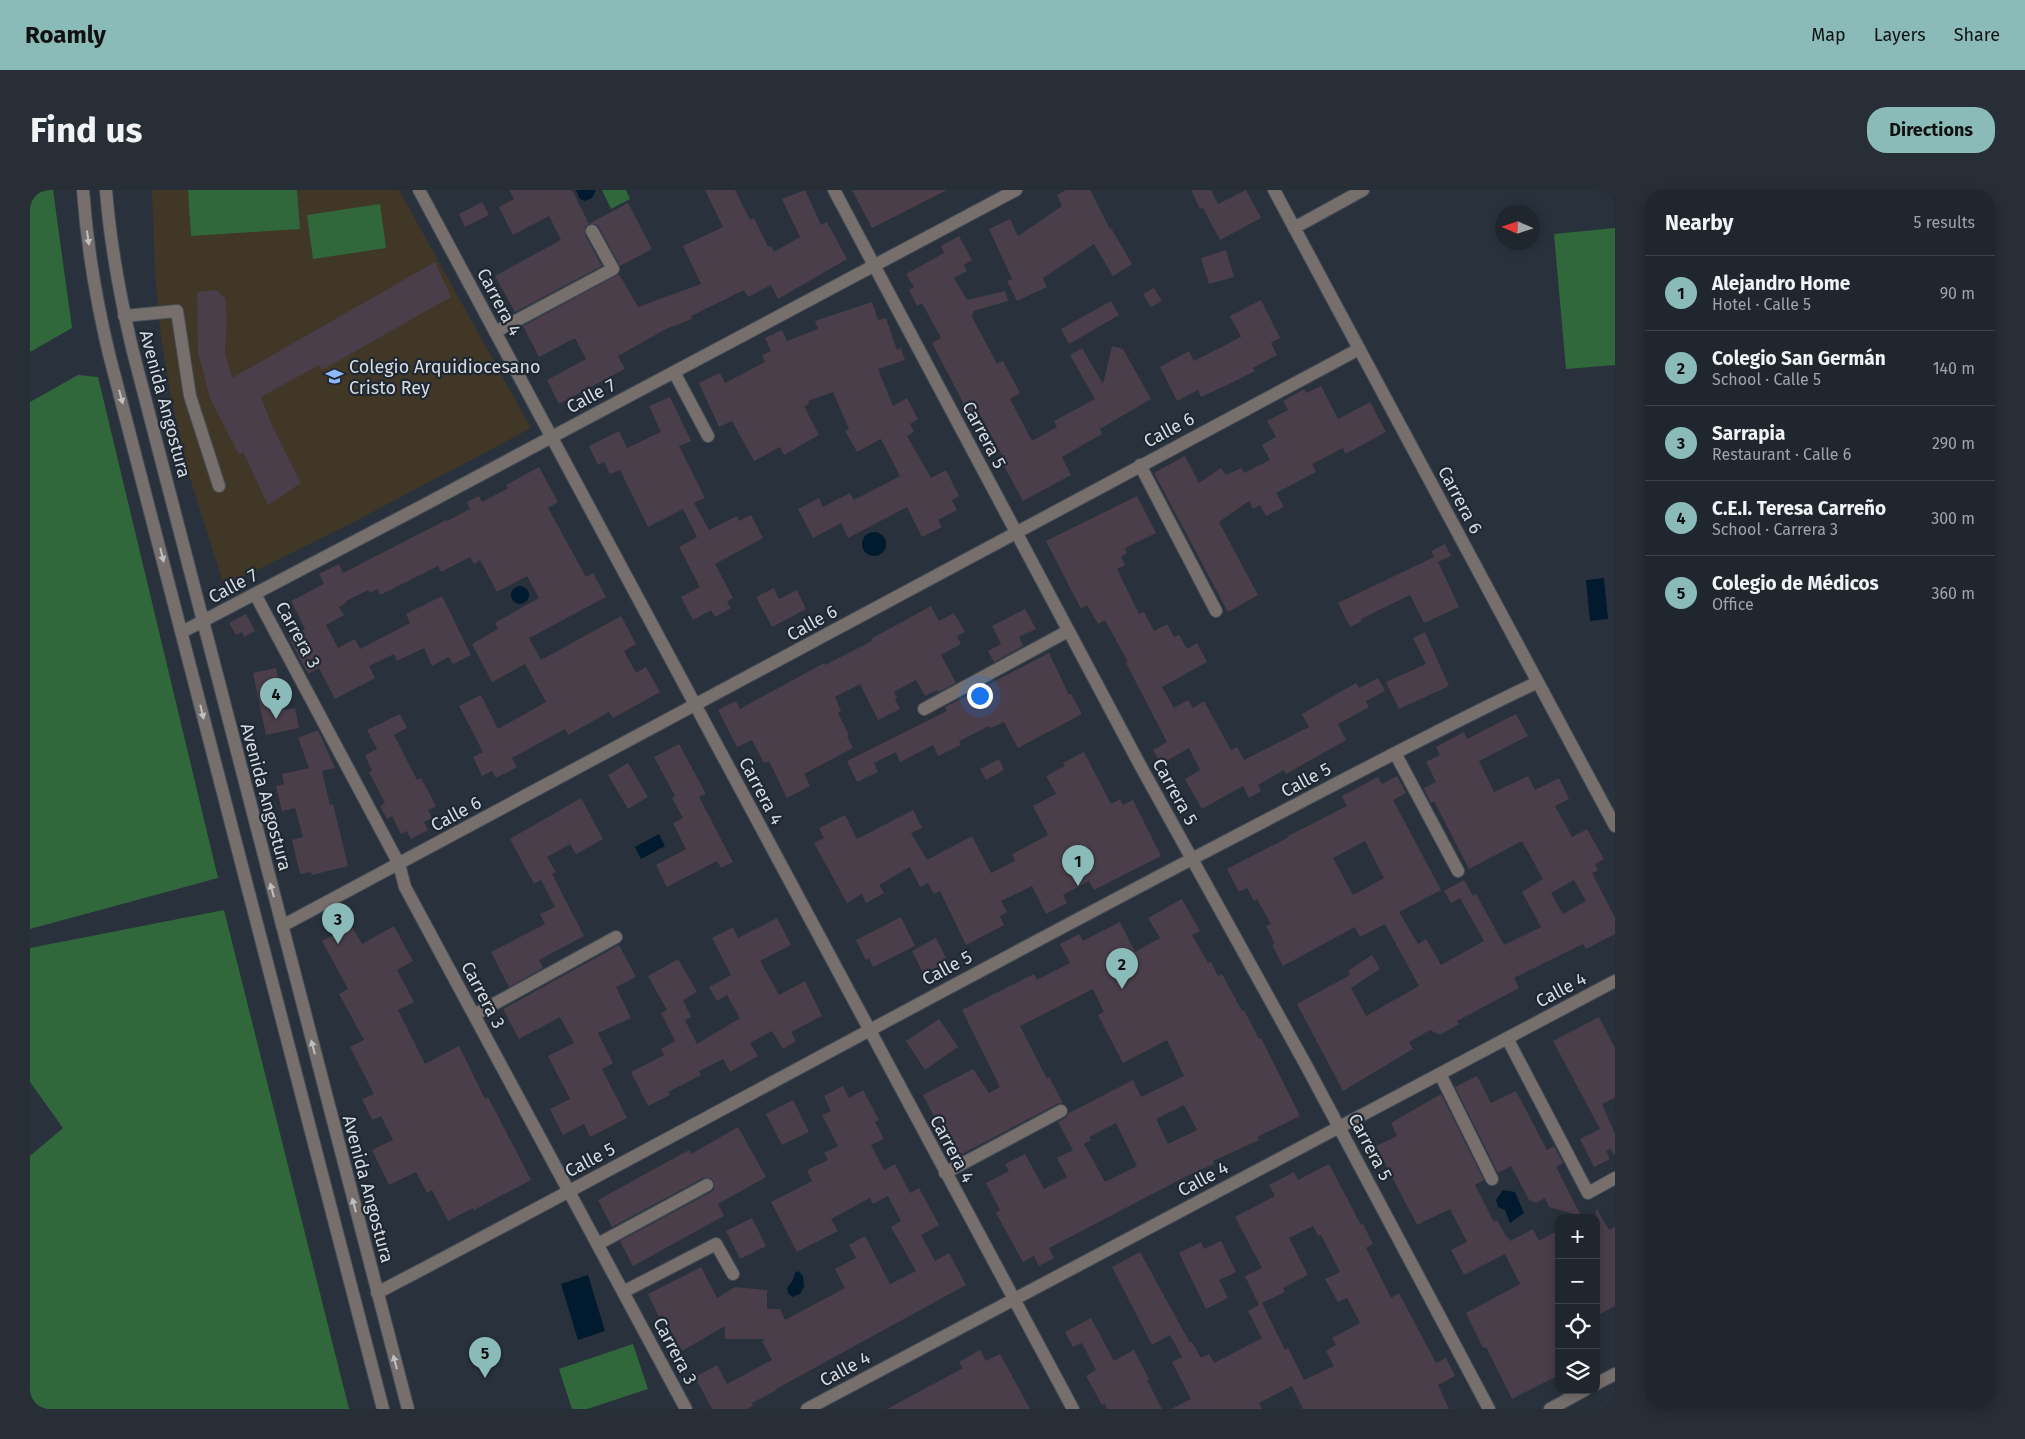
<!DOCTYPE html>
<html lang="en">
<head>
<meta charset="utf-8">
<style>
  body { margin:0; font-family:"Fira Sans",sans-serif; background:#272e35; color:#f1f3f6 }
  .controls { position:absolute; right:15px; bottom:15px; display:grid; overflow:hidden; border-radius:10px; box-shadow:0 2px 12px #0003 }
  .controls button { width:45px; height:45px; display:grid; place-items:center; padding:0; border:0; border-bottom:1px solid #3c4349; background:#1f262d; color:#f1f3f6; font:25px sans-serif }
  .compass { position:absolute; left:1465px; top:15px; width:45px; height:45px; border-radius:50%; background:#1f262d; box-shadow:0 2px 12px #0003; rotate:273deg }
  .you { position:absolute; left:949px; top:505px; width:18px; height:18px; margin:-12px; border:4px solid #fff; border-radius:50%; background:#1a73e8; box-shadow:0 0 0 8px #1a73e833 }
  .badge { display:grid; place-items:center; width:32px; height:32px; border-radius:50%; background:#8bbbb9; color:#111; font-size:16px; font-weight:700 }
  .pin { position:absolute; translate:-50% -41px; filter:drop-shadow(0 1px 2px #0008) }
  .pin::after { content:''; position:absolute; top:26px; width:18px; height:15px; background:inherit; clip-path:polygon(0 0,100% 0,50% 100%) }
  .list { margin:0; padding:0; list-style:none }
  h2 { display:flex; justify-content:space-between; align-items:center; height:65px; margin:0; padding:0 20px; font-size:21px }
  h2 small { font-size:16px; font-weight:400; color:#a1a5aa }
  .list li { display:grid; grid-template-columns:32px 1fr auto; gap:15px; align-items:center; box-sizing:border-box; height:75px; padding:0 20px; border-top:1px solid #3c4349 }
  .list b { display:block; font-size:19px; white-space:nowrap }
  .list p { margin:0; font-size:16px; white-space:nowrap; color:#a1a5aa }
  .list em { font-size:16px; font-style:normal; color:#a1a5aa }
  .icon { flex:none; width:28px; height:28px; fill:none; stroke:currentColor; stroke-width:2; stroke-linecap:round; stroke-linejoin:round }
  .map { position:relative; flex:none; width:1585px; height:1219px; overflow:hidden; border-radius:20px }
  header { display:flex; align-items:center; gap:30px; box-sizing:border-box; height:70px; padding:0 25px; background:#8bbbb9; color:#111 }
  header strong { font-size:24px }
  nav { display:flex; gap:28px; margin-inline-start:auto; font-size:18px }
  .intro { display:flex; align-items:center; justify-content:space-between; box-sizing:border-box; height:120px; padding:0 30px }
  h1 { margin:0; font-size:35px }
  .button { padding:12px 22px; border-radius:20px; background:#8bbbb9; color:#111; font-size:18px; font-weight:700 }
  main { display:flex; gap:30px; padding:0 30px }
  aside { flex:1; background:#1f262d; border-radius:20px; box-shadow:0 2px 12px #0003 }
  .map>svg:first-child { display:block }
</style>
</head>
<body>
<header>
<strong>Roamly</strong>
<nav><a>Map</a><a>Layers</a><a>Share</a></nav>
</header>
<div class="intro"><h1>Find us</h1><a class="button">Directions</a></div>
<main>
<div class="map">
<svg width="1585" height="1219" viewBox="0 0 1585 1219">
  <rect width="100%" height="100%" fill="#29323c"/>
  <path fill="#413727" d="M122,0H369L501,238L320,334L194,396L160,288L141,207L130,140L125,83Z"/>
  <path fill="#30683b" d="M0,0H23L42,138L0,162Z
    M158,0H267L270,39L161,46Z
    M572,0H596L600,9L581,19Z
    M350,14L356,58L283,69L277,25Z
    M1585,38V175L1536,179L1524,44Z
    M48,185L68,187L188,688L0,739V212Z
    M194,720L319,1219H0V966L33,938L0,892V758Z
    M603,1154L618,1199L557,1219H542L529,1179Z"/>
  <path fill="#021a2d" d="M546,0H566L562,8L555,11L550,9Z
    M832 354a12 12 0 1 1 24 0a12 12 0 1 1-24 0Z
    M1574,388L1578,429L1560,431L1556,390Z
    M481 405a9 9 0 1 1 18 0a9 9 0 1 1-18 0Z
    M629,644L635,656L611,669L605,657Z
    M1473,1000L1485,1002L1494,1023L1480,1033L1475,1020L1468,1017L1466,1010Z
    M768,1081L773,1086L774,1097L770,1104L762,1107L758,1103L757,1098L763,1090L765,1083Z
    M558,1085L575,1141L548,1150L531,1094Z"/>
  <path fill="#493e49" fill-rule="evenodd" d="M479,0H542L559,34L555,37V45L572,76L485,122L465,86L531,50L519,26L483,45L469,17L484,9Z
    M675,0H705L720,30L724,28L738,57L741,56L744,62L770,47L752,9L775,0L791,35L797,32L817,69L748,109L741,95L718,107L714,100L661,126L662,129L636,139L588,166L595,179L529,214L517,190L556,169L545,148L509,167L493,136L589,84L608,117L671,94L653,56L693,37Z
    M822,0H917L842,38Z
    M1036,0H1060L1080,39L1081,38L1102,74L1083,86L1064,54L1013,88L1017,97L987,111L977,91L982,89L959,39L980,29L988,46L1032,16L1027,5Z
    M1161,0H1181L1188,14L1216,0L1231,28L1190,50L1173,18L1170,19Z
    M452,12L459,25L435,37L429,24Z
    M598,13L622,59L590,76L569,37L566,34H559Z
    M929,46L942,70L934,75L937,81L924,88L937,110L975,101L978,111L943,121L944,124L941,125L967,174L973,171L990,203L980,209L1002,251L1027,237L1024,231L1065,209L1040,165L1052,158L1073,194L1082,156L1093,159L1121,209L1070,239L1072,244L1032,267L1041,285L993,311L970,268L973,267L947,219L939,224L902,153L911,148L892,113L887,116L879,100L884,97L876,84L914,63L911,56Z
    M1196,60L1204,87L1179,94L1171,68Z
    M405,72L421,107L292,180L289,175L231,207L242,235L271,293L238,315L213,262L209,265L180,208L168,163L167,102L186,100L195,108L197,128L195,162L202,188Z
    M1124,98L1132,111L1121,117L1113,104Z
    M1231,110L1250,148L1241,153L1247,165L1223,178L1225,181L1195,196L1171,207L1168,200L1147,211L1130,177L1159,161L1164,171L1211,147L1200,126Z
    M1081,111L1089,125L1039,154L1031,139Z
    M842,112L848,130L856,128L867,160L871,158L875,170L848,179L863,216L877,208L888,229L880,234L884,242L877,246L901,288L916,280L929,306L922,310L927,320L908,330L912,337L892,347L877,317L818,348L811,333L783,348L768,319L789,308L793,317L820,303L824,310L870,286L851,249L827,262L815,241L819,239L803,202L778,211L779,214L774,216L789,245L754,265L750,257L724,271L702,231L689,237L669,193L690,183L695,193L735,172L732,165L741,161L735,148L752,140L757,151L788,139L785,131Z
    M1291,196L1308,229L1340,212L1356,242L1315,264L1313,258L1282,274L1286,282L1246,303L1254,317L1236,326L1230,315L1223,319L1219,311L1189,332L1228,405L1198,422L1124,283L1155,266L1169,293L1191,278L1196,285L1211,278L1214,283L1240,270L1232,255L1246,247L1237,231L1258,220L1253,211L1274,199L1276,203Z
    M640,207L661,251L649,256L675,308L664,313L679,340L707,326L709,331L721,325L733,348L685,374L703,408L697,412L701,418L685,427L681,420L663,430L651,407L670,397L649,357L667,347L653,319L618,337L590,280L580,284L574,272L568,275L559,256L589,241L597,258L631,242L619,216Z
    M509,277L528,312L518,318L556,387L563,383L576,407L499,448L511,470L591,426L606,454L594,461L606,483L616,477L630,502L583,528L579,522L538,545L535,539L482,568L487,577L466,588L462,581L452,586L443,567L453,562L429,516L451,505L468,539L516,512L495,474L462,492L442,454L468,439L465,433L509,408L497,386L467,402L450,370L444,374L440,367L411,382L408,376L350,405L347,399L340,403L338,400L316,411V413L309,417L314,425L296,435L308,458L325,449L330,459L380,433L376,424L412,406L441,465L423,474L419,467L402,476L394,458L367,471L364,464L339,476L345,488L305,509L289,478L278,484L259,448L275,439L261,411L294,394L289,384L309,374L313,383L416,330L417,331L440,319L437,312L449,306L452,312L478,298L476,295Z
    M1107,306L1126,343L1095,358L1097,363L1091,367L1095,375L1087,379L1109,424L1114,422L1124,441L1137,434L1144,447L1149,445L1157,459L1167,453L1177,472L1132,497L1144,518L1158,510L1163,518L1174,511L1201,560L1207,557L1214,570L1279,537L1272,524L1326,493L1329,498L1348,488L1355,501L1336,511L1339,517L1308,534L1316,550L1256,584L1254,580L1228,595L1231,601L1219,608L1213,596L1172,619L1155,589L1170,580L1159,558L1131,574L1123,560L1137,552L1096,473L1098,472L1075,430L1068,434L1057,415L1051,419L1016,351Z
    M1415,354L1421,366L1408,372L1429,417L1394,433L1380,405L1331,429L1332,431L1320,437L1308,413L1404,367L1401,361Z
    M744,398L749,409L767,400L776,419L742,437L726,407Z
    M901,416L909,431L924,423L935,442L927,446L931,454L911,465L926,493L908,502L907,500L895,506L886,490L864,502L867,508L865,509L870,519L848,530L830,494L805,507L811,521L808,523L819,545L817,546L823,558L774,584L780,596L757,608L739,571L734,573L722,550L707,557L688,520L706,511L710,519L794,473L795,475L842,451L841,449Z
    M995,419L1006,439L989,447L993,456L964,472L958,461L971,454L962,436Z
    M216,424L225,441L214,447L212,442L206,445L199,433Z
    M1395,442L1419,496L1369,519L1356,492L1396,474L1383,448Z
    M1019,463L1039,505L1041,504L1052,524L988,558L974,532L961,538L959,536L929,551L931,555L908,566L903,555L870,572L866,562L844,573L848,582L827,592L817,571L917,521L915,517Z
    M246,478L255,520L265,518L269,538L236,545L223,483Z
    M370,524L377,538L364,545L387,590L391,588L406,616L398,620L402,628L394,632L398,640L381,649L377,641L371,644L362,626L357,629L350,616L355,613L339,582L342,581L335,565L347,559L337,540Z
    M1486,524L1498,546L1449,571L1464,602L1498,586L1505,600L1529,588L1539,609L1525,616L1542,647L1557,639L1574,669L1565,674L1568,680L1562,683L1585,728V744L1556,759L1553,754L1484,788L1489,798L1427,831L1429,834L1410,845L1400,840L1379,852L1383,859L1313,901L1267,814L1320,785L1318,781L1342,765L1350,779L1321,798L1336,826L1389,796L1355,734L1330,747L1325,737L1253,776L1242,755L1245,754L1236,736L1241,734L1227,709L1224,711L1217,698L1209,702L1197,679L1259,647L1258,646L1317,616L1312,606L1348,587L1352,594L1367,586L1376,603L1363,610L1411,700L1369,722L1388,754L1396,749L1411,775L1454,751L1430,708L1421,713L1414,701L1434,690L1443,706L1446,704L1474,755L1511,737L1492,702L1513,689L1492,651L1439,679L1404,611L1401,613L1394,598L1406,592L1396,572L1410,565L1406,557L1434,542L1437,549ZM1335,651L1354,688L1323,705L1303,668ZM1544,690L1556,711L1533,724L1521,703Z
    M288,540L305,578L292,581L300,615L303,614L318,676L282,685L281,682L270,684L262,650L273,647L265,618L252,621L246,596L254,594L252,584L279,578L268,548Z
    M649,554L676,604L669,607L703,672L691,678L687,671L637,697L626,675L656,659L643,633L653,628L642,608L645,606L624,567Z
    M1054,562L1081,614L1090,609L1093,615L1103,610L1131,666L1064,700L1059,691L1033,705L1037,713L1016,724L1002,696L971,711L977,722L970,726L974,735L936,755L910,701L904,704L898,693L890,697L880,677L849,695L854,703L836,713L832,704L817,713L784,653L794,648L789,638L815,625L827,649L883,620L892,638L881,643L897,670L942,646L961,683L985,671L982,664L1018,645L1003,616L1026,604L1016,586L1035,576L1033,573Z
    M969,569L974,580L956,590L950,579Z
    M598,573L618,607L598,619L578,585Z
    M551,608L573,649L546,664L540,654L517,667L526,682L522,684L554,746L509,770L513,778L479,797L461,762L515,734L510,724L525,717L511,690L504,694L480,649Z
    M1152,709L1170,741L1162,745L1178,773L1181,772L1188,786L1192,784L1212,821L1214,820L1229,849L1231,848L1270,926L1227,947L1229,950L1183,971L1184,974L1155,987L1019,1058L1024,1068L1009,1076L1004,1066L993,1072L966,1023L970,1020L956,993L979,981L975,974L995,964L1014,999L1037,987L1027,968L1043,960L1028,932L1035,928L1039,923L1103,890L1111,907L1154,886L1137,850L1093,873L1068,825L1074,822L1063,799L990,836L1017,889L1019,887L1033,913L1027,914L928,966L911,933L908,934L893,905L943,879L959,903L970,897L932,820L1004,784L1007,790L1040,773L1030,754L1049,744L1053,751L1090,732L1105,762L1130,748L1118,728ZM1154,915L1167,940L1138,954L1126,929ZM1086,933L1107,976L1075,992L1054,954L1061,950L1059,947Z
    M871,727L885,756L843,777L839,768L836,770L826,750Z
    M747,728L761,755L730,771L749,805L775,791L792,826L761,842L766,851L753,859L742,841L720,853L728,866L700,882L693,869L669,881L671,885L638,902L640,905L618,916L601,882L634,865L631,859L645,851L631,823L637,820L618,786L648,769L667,802L653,810L661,827L655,830L667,854L710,828L697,805L687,811L679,797L701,785L682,748L703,737L708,748Z
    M321,735L332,754L364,736L383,771L367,780L384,812L368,820L395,874L429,856L455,909L458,907L501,990L444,1020L443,1018L418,1031L402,1000L397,1003L386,982L359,995L342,960L363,950L351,926L342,930L332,909L344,904L320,857L334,850L309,804L318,799L292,751Z
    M906,748L918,772L894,785L882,761Z
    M589,755L606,787L586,797L601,828L568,843L583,873L572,879L597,928L560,947L554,934L533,945L520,919L540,909L518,866L544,853L530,827L489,849L473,819Z
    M1569,827L1585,858V908L1572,914L1585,944V966L1580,959L1576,961L1580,969L1564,977L1550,949L1570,939L1523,851Z
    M909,829L928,857L895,880L876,851Z
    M1447,886L1461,913L1486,901L1517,960L1524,956L1533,973L1526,977L1551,1026L1519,1017L1515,1008L1506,1013L1499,1010L1481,976L1468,983L1425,897Z
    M813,896L819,908L833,900L849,930L845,932L854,949L841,955L854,980L865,974L880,1003L889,998L909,1035L891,1045L905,1071L919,1063L936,1095L746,1199L747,1200L722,1213L723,1216L717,1219H682L665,1187L687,1175L697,1194L742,1170L732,1151L736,1149H695V1136L652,1161L632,1125L629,1127L618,1104L671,1077L687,1108L705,1097L737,1100V1119H750L755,1130L815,1098L805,1079L826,1068L819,1055L835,1046L860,1094L886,1081L861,1037L871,1031L858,1006L843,1014L840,1008L801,1029L808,1041L767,1062L741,1012L782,991L777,980L798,970L794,963L808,956L792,925L801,921L794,906Z
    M1411,904L1454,990L1445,995L1464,1032L1467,1030L1477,1048L1478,1047L1480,1051L1503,1039L1509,1051L1529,1040V1185L1482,1209L1456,1157L1453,1158L1436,1123L1490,1094L1475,1064L1434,1085L1421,1060L1437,1052L1420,1019L1387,1035L1346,956L1367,946L1361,933Z
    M763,910L779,942L752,955L736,924Z
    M708,937L736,987L688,1014L694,1026L603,1076L590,1051L681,1002L684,999V992L681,988H673L582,1037L568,1010L659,960L661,964Z
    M1299,974L1331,1035L1333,1034L1343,1054L1336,1058L1361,1108L1369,1103L1406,1173L1416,1168L1425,1186L1408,1195L1419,1219H1273L1262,1196L1229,1213L1232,1219H1141L1161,1209L1142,1172L1152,1167L1140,1145L1122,1155L1082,1077L1110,1062L1160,1153L1162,1152L1171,1168L1179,1164L1184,1173L1232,1148L1218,1121L1229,1115L1215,1086L1232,1078L1205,1027L1245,1006L1239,995L1264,982L1268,990ZM1283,1036L1288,1046L1291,1045L1310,1082L1295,1089L1308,1112L1317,1108L1330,1133L1302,1148L1306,1155L1296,1161L1304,1176L1274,1190L1258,1158L1255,1160L1232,1113L1255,1102L1253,1098L1278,1085L1259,1048Z
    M1566,1018L1579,1040L1585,1037V1116L1566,1126Z
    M722,1028L736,1056L710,1069L696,1041Z
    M1191,1051L1206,1082L1189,1090L1198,1108L1176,1119L1149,1063L1171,1052L1174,1059Z
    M1061,1128L1084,1171L1104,1160L1119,1189L1117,1190L1132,1219H1077L1075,1213L1072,1215L1056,1186L1066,1180L1052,1153L1043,1157L1035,1142Z
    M950,1160L956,1171L970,1164L1000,1219H857L933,1178L929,1172Z"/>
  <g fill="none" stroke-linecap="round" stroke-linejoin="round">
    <defs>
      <path id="minor" d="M53,0C57,55 66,110 79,164L353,1219
        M76,0C80,53 90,106 102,158L378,1219
        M389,0L1043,1219
        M804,0L1110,575L1277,877L1459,1219
        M1244,0L1585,636
        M1264,38L1333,0
        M94,126L147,121L160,206L189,296
        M465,142L583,79L562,41
        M644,182L678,246
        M1110,275L1186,421
        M225,404L369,674L375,697L656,1219
        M152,442L394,315L986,0
        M894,519L1038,441
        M1365,563L1428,681
        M252,736C612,546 969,350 1329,159
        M444,825L586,747
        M1477,848L1558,1003L1585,988
        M1410,884L1462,989
        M915,983L1031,921
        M568,1054L677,995
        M593,1102L686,1054L703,1084
        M347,1103C633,953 916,797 1202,648C1304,595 1404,541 1508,492
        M1566,1194L1585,1184
        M777,1219L1585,791
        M1520,1219L1555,1200"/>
    </defs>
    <use href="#minor" stroke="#454d57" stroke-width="14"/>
    <use href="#minor" stroke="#766f6c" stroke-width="12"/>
  </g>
  <defs><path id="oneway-solid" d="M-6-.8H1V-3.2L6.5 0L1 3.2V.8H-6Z" transform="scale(1.25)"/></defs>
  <g fill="#bec1c4">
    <use href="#oneway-solid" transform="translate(58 48) rotate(82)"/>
    <use href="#oneway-solid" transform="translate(91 207) rotate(75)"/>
    <use href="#oneway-solid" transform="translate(132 365) rotate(76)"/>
    <use href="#oneway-solid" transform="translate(172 522) rotate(76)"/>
    <use href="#oneway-solid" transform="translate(242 700) rotate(-105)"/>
    <use href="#oneway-solid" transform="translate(283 857) rotate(-105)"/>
    <use href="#oneway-solid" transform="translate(324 1015) rotate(-105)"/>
    <use href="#oneway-solid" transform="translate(365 1172) rotate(-105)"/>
  </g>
  <defs>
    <symbol id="school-bare" viewBox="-9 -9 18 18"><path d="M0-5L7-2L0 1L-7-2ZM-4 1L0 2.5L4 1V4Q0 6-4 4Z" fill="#90b8fd" stroke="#1f2832" stroke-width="2.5" paint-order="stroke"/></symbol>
  </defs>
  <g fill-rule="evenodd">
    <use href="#school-bare" x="292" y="174" width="25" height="25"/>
  </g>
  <g text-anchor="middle" stroke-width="4.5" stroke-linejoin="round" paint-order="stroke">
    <g font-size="18" fill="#d6dce2" stroke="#1f2832">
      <text transform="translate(469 112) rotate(62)" y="6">Carrera 4</text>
      <text transform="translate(561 206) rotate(-28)" y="6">Calle 7</text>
      <text transform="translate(135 214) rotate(75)" y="6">Avenida Angostura</text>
      <text transform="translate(1139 240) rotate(-28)" y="6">Calle 6</text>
      <text transform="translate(954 245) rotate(62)" y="6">Carrera 5</text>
      <text transform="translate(1430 310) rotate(62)" y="6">Carrera 6</text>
      <text transform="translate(203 396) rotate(-28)" y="6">Calle 7</text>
      <text transform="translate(782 433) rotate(-29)" y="6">Calle 6</text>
      <text transform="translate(268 445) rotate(61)" y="6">Carrera 3</text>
      <text transform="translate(1276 590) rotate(-28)" y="6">Calle 5</text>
      <text transform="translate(731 601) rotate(62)" y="6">Carrera 4</text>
      <text transform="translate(1145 602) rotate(61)" y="6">Carrera 5</text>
      <text transform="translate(236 607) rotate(75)" y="6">Avenida Angostura</text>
      <text transform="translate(426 624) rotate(-28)" y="6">Calle 6</text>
      <text transform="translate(917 778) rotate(-28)" y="6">Calle 5</text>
      <text transform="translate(1531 800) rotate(-28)" y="6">Calle 4</text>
      <text transform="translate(453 805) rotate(62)" y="6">Carrera 3</text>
      <text transform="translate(1340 957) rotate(62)" y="6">Carrera 5</text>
      <text transform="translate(922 959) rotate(62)" y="6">Carrera 4</text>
      <text transform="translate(560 970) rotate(-28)" y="6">Calle 5</text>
      <text transform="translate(1173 989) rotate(-28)" y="6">Calle 4</text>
      <text transform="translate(338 999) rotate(75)" y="6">Avenida Angostura</text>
      <text transform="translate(645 1161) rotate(62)" y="6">Carrera 3</text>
      <text transform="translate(815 1179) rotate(-28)" y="6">Calle 4</text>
    </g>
    <g font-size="18" fill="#d6dce2" stroke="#1f2832" text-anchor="start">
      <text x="319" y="183">Colegio Arquidiocesano<tspan x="319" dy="21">Cristo Rey</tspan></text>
    </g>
  </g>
</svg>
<div class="controls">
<button>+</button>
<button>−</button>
<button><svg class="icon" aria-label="locate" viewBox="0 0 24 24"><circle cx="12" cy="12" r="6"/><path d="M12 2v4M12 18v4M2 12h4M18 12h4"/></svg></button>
<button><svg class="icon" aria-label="layers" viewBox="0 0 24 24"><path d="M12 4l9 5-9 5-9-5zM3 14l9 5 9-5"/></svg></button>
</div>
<svg class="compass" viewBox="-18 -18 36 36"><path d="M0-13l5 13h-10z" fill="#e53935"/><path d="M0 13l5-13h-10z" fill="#a1a5aa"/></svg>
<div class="you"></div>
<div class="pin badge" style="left:1048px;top:696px">1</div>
<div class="pin badge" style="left:1092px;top:799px">2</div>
<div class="pin badge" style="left:308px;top:754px">3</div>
<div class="pin badge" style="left:246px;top:529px">4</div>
<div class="pin badge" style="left:455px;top:1188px">5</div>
</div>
<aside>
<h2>Nearby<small>5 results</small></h2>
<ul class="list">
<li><span class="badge">1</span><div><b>Alejandro Home</b><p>Hotel · Calle 5</p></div><em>90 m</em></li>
<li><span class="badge">2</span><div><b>Colegio San Germán</b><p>School · Calle 5</p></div><em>140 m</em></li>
<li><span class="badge">3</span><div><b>Sarrapia</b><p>Restaurant · Calle 6</p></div><em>290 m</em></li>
<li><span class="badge">4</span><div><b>C.E.I. Teresa Carreño</b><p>School · Carrera 3</p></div><em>300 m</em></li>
<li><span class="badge">5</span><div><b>Colegio de Médicos</b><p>Office</p></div><em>360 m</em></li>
</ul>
</aside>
</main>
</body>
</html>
